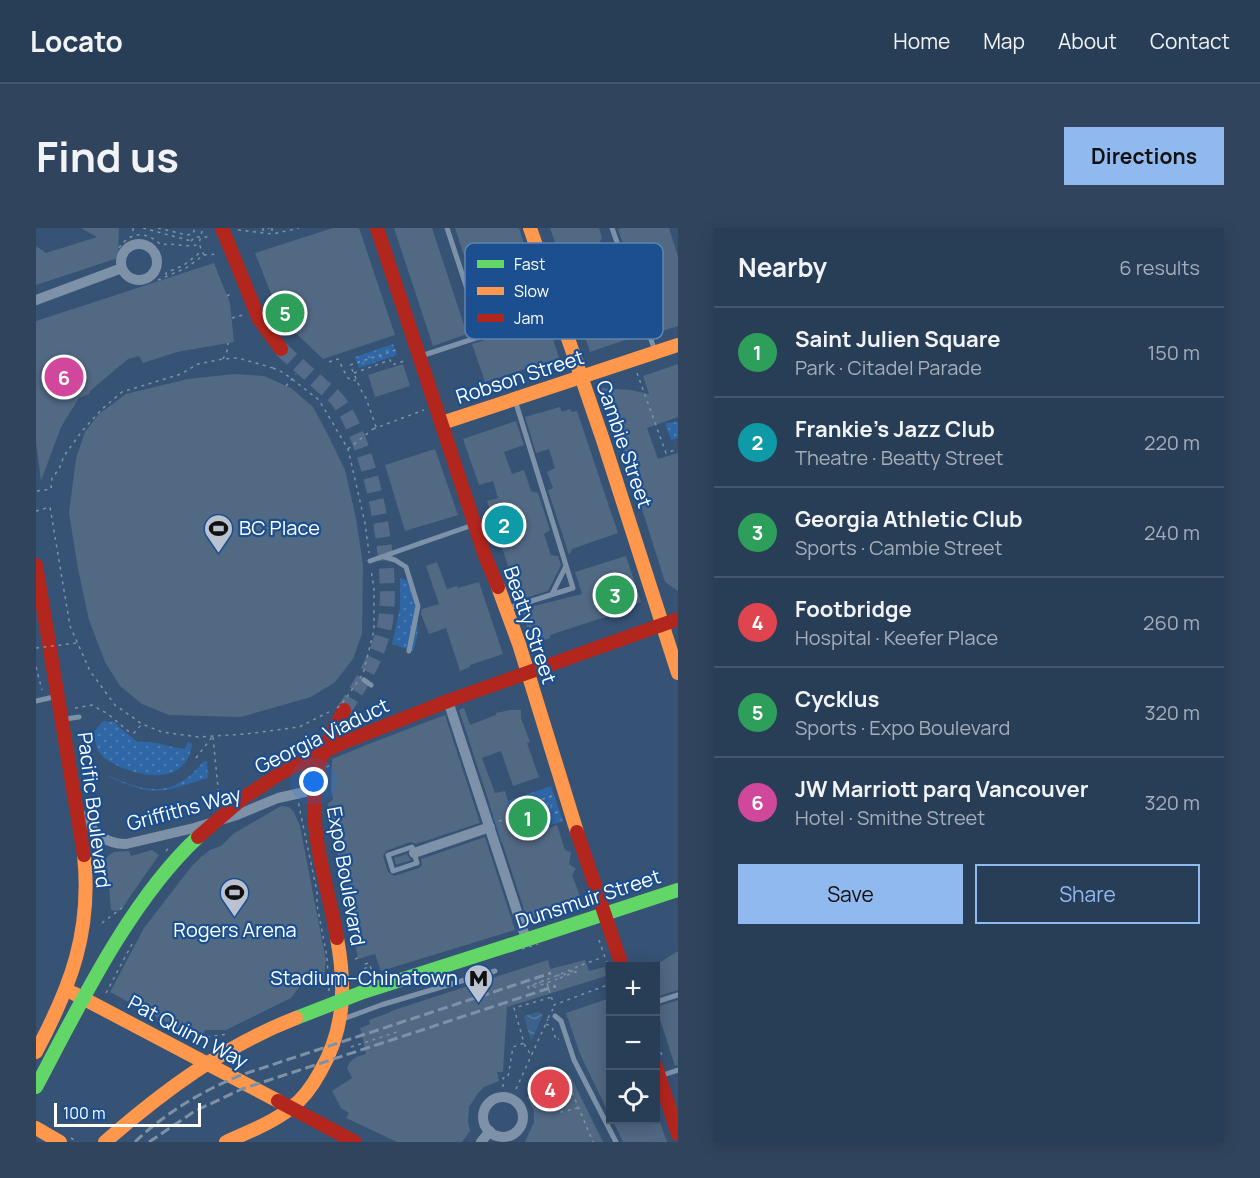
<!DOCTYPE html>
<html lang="en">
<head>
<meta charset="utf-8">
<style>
  body { margin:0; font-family:Manrope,sans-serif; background:#30455d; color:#f1f3f6 }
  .controls { position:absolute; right:18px; bottom:18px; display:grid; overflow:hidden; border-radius:0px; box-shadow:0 3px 15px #0003 }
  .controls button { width:54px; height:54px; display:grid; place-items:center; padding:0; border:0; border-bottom:2px solid #44576d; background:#283e57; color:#f1f3f6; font:30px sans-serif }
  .scale { position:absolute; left:18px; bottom:15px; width:147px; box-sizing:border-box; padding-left:6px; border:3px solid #fff; border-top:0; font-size:16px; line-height:21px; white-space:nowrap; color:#fff; -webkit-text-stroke:4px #1b4f8f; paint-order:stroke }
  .you { position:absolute; left:278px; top:554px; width:21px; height:21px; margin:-15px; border:4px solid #fff; border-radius:50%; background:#1a73e8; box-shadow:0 0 0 9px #1a73e833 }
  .badge { display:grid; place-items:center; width:39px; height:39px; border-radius:50%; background:#90b9f0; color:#fff; font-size:20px; font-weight:700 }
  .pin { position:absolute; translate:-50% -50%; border:3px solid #fff; box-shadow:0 2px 6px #0006 }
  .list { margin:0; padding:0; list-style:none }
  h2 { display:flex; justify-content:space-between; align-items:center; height:78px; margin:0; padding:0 24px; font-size:26px }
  h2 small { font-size:20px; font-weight:400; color:#a5aeba }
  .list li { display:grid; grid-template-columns:39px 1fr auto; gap:18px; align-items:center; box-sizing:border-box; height:90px; padding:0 24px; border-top:2px solid #44576d }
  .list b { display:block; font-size:22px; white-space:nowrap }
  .list p { margin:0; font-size:20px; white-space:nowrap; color:#a5aeba }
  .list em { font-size:20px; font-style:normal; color:#a5aeba }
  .actions { display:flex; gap:12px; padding:18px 24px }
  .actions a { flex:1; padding:14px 0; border:2px solid #90b9f0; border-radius:0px; text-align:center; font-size:21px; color:#90b9f0 }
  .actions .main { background:#90b9f0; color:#111 }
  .icon { flex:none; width:33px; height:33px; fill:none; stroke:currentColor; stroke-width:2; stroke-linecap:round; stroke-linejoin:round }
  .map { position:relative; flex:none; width:642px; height:914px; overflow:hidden; border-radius:0px }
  header { display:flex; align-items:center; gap:36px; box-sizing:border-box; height:84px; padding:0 30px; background:#283e57; border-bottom:2px solid #44576d }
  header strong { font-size:28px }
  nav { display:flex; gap:33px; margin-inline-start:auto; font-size:21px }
  .intro { display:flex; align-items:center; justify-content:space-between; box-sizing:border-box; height:144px; padding:0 36px }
  h1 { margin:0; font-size:42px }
  .button { padding:15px 27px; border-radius:0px; background:#90b9f0; color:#111; font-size:21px; font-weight:700 }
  main { display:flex; gap:36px; padding:0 36px }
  aside { flex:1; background:#283e57; border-radius:0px; box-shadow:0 3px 15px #0003 }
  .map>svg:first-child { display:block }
</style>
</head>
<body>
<header>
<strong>Locato</strong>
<nav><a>Home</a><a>Map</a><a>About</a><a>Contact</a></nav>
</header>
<div class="intro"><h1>Find us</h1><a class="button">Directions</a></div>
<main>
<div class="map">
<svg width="642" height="914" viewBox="0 0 642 914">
  <defs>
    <pattern id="grass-dots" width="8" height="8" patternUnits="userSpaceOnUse" patternTransform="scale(1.5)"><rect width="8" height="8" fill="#2f66a5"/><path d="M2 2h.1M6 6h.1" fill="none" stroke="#4e7db2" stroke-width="1.8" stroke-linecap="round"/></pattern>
    <pattern id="park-tufts" width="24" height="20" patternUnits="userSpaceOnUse" patternTransform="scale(1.5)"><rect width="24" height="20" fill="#2f66a5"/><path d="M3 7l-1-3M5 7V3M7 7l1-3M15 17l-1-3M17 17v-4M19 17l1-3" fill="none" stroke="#4e7db2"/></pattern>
    <pattern id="water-waves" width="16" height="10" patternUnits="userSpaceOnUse" patternTransform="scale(1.5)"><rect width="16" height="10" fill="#3b618d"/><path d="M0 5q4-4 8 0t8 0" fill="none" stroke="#58799e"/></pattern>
  </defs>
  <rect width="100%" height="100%" fill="#365274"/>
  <path fill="url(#grass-dots)" d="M357,116L361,127L323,140L319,129Z
    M642,194V210L635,212L629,195Z
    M364,350L371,352C379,376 387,398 377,423L356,416L364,380Z
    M67,493L79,494L84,500L102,514C119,512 132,519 149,521L152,514L156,516C151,556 108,551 80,537C73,533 66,530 62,522C59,517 59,509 58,504Z
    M171,533L172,550C124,564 121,570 73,549V548C111,565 138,570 167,534Z"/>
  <path fill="url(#park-tufts)" d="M515,558L527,593L465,614L454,579Z"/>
  <path fill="url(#water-waves)" d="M502,784L507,787L495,813L488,788Z"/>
  <path fill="#526984" d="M45,0H83L82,30L0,57V18L10,25L61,9Z
    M297,0H323L359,107L287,131L245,91L219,25Z
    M358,0H396L431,106L397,118Z
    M419,0H483L509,82L452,101Z
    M514,0H563L566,10L559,23L577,18L588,48L585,49L604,107L554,124L525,35L535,32L522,23Z
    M586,0H633L642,28V98L623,104L607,58L611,56L607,42L597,45L582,1Z
    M178,35L194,75L198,114L141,124L107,135L103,128L92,131L54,163L53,166L43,170L25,199L5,253L0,214V93Z
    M511,92L523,130L449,154L436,116Z
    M367,136L374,158L339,169L332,147Z
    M642,136V189L611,200L622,231L642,225V363L629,354L573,176L565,160L595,162L613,166L607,148Z
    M198,146L228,148L255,160L277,179L291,205L309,242L320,290L327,337L326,406L317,431L299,454L275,469L205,489L133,487L106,476L84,458L69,434L53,392L42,341L33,285L40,231L49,204L63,186L90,166L152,151Z
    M524,179L526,184L534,181L536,184L541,183L582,305L536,321L533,327L512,262L517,260L511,244L519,240L513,221L500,225L489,189Z
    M480,193L488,217L468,224L476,246L488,242L495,263L502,265L514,302L508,306L515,327L522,328L525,337L512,363L483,372L451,273L462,270L457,253L443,257L427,211Z
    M399,221L422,287L369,303L349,237Z
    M590,328L605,374L590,379L591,382L514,407V410L496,416L486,381L546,366L539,344Z
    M401,334L411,361L421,358L422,360L443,354L467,426L434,437V439L424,443L410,400L393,406L385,386L386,381L403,376L390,338Z
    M428,480L434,497L460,487V485L474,482H485V490L494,514L491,515L503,549L477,558L465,523L446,530L459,565L469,563L482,608L508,599L509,601L521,597L529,622L535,624L533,636L538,639L540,641L536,647L546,673L494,692L495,696L493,697L423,482Z
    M409,487L444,595L380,616L374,614L350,623L347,628L352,644L358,648L383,640L386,637L385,631L449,609L479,702L345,743L339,726L322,731L292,575L297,572L295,562L296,531L335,515Z
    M245,578L253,579L258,584L264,598L290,733L287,756L270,750L255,770L190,802H169L164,812L74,764L108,700L155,639L165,629L174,622L185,618L197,606Z
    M116,622L123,627L100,660L87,679L82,683L75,682L73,657L69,653L70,631L72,628L78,624L93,623L95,628Z
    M371,626L375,632L360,637L358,630Z
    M642,723V762L620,769V737Z
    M512,732L514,741L549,732L553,743L568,739L570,748L471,779L467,844H461L463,853L448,859L442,865L433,879L432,894L434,903L426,914H361L310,890L313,885L305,880L296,863L316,850L311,840L314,834L320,829L330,826L324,800L334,796L333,792L355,784V783Z
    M574,770V888L544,826L530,785Z
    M642,772V837L639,838L620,779Z
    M534,847L567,914H489L498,894V883L491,869L507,857Z
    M576,891H623L631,914H587Z"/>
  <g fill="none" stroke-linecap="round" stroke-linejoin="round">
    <path stroke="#546c89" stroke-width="15" stroke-dasharray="15 8" stroke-linecap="butt" d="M245,121C259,134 273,146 286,158C292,163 299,168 303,174C336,218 359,342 349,396C342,429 326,455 308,482"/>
    <path stroke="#7d92a8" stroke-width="1.5" stroke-dasharray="3 4.5" stroke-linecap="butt" d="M97,0V7
      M107,0L155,13
      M122,0L151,7L157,6L159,0
      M236,0V3
      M202,2L237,6L263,0
      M166,3L163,16L168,27
      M227,3V0H234
      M155,13L159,9H173
      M83,20C94,3 111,3 125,17C138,14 152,21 163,16
      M130,47V45L148,37L166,23
      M122,52L150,40L168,27L181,26
      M191,68L196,65
      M196,90L207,87
      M187,131L191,123L192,115
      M293,134L302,131L311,149L316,153L320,152
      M318,145L354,132L356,137L371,132
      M601,145L630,225L642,221
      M250,158L260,146
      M340,199L330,170L326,164L314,137L363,121
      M337,201L388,182
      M1,263L15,261L16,250L23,241L28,228L46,203L66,181L86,164L145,146L162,136L187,131L202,130L237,140
      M0,283L14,279L34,398L54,443L79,477L106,496L126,504L163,509L210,506L263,499L293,484
      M0,439L6,462
      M39,480L56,477L72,486L92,503L98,505L105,497
      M177,509L183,570
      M160,530L176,509
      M516,568L473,582L478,598L522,584
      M463,593L475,590
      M130,623L134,618
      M66,695L87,679
      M563,712L572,738
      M319,731L322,730
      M329,736L333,735L336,743L332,744
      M328,741L331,739L333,747
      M524,750L542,743L540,739L567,729
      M496,758L505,754
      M512,758L510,752L539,740
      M491,759L494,761L524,750L522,747L525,748L539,742L540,739
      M491,759L509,752
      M513,762L518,777L574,756
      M70,765L96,716
      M510,796L516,799L520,812L523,811
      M171,809L193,806
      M620,810L626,828
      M488,816L495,827
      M315,819L364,803
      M467,859V850L472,849L477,819L488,815L478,780L516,769
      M480,861L512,791
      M542,880L525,884L523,873L516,858L531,852L557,914
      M35,910L42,914"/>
    <path stroke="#7d92a8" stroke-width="5" d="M411,0L444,100
      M576,0L619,123
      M385,128L522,83
      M385,315L437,297
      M349,329L359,332L370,339L382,378L373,423
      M516,366L530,338
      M473,380L537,360L479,172
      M328,452L335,457
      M0,473L22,468
      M29,491L43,489
      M376,619L381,635L357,643L352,627Z
      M620,774L642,767
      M519,788L525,793L538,832L580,914
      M307,791L345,777L459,743
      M624,848L642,842"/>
    <path stroke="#7d92a8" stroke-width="10" d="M85 34a18 18 0 1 1 36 0a18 18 0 1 1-36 0Z
      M0,72L86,40
      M412,473L490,711
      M42,583C56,601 65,616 90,616L158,600L201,587L242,570L278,562
      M378,625L454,599
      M447 889a20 20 0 1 1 40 0a20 20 0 1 1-40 0Z
      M445,914L454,903"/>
    <path stroke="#63d668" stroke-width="14" d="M474,717L642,662"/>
    <path stroke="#ff974d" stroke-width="14" d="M494,0L567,212L642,445
      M406,195L642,117
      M462,359L483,416L541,604
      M37,765L242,873
      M0,824C35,758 56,703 48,627
      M0,900L24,914
      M190,914C212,904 236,895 255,880C267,871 277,857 284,844C309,801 310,759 301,710"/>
    <path stroke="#b3261e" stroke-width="14" d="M186,0L223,91L245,121
      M341,0L449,328L462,359
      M0,337L48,627
      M412,473L642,391
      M541,604L586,738
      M301,710C293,662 271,599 280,550C284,526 296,504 308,482
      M620,839L642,906
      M242,873L319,914"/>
    <path stroke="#7e92a7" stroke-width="3" stroke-dasharray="10 4.5" stroke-linecap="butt" d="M99,914C129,885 166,863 205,847L515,745
      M113,914L159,883L206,861L520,758"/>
    <path stroke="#7d92a8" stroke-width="1.5" stroke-dasharray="3 4.5" stroke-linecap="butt" d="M237,140L248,145L283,172L312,221L329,295L333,325
      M312,221L337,201
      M0,420L41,415
      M301,480L305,477L327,446L338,402V361L335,342
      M486,721L502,716
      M512,758L513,762
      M293,763L291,729L281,677V664L263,578C261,551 275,548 296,536
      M512,790L517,781"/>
    <path stroke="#7d92a8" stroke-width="5" d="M334,333L385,315"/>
    <path stroke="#63d668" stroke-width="14" d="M260,790L327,764L474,717
      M0,859C43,778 94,672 162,609"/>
    <path stroke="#ff974d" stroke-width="14" d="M69,914C127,863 188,818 260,790"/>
    <path stroke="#b3261e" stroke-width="14" d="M162,609L207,570L245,545L306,515L412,473"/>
  </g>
  <defs>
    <symbol id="stadium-pin" viewBox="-11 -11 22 30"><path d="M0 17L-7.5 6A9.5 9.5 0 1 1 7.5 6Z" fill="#b9c2ce" stroke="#1b4f8f"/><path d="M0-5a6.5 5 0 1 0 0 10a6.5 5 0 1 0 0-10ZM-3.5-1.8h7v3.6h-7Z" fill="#111"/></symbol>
    <symbol id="metro-pin" viewBox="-11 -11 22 30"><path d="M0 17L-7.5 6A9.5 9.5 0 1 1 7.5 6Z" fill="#b9c2ce" stroke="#1b4f8f"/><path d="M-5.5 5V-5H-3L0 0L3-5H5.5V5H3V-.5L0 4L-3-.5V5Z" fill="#111"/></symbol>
  </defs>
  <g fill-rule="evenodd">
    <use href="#stadium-pin" x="166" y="284" width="33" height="45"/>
    <use href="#stadium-pin" x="182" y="648" width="33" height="45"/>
    <use href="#metro-pin" x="426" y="734" width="33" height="45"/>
  </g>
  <g text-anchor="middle" stroke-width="4.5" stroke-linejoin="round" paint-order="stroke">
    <g font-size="20" fill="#fff" stroke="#1b4f8f">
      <text transform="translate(484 149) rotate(-18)" y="7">Robson Street</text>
      <text transform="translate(588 216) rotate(71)" y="7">Cambie Street</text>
      <text transform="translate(494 397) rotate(71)" y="7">Beatty Street</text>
      <text transform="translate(286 508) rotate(-26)" y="7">Georgia Viaduct</text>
      <text transform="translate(148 581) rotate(-15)" y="7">Griffiths Way</text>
      <text transform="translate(58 582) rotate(83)" y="7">Pacific Boulevard</text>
      <text transform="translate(310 648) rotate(80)" y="7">Expo Boulevard</text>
      <text transform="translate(552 671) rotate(-18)" y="7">Dunsmuir Street</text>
      <text transform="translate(152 804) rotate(28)" y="7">Pat Quinn Way</text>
    </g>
    <g font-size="20" fill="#fff" stroke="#1b4f8f" text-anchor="start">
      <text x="203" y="307">BC Place</text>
      <text x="199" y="709" text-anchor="middle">Rogers Arena</text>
      <text x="422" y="757" text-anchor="end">Stadium–Chinatown</text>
    </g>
  </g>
  <rect x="429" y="15" width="198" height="96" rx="9" fill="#1b4f8f" stroke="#5f84b1" stroke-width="1.5"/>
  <rect x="441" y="32" width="27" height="8" fill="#63d668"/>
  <rect x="441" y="59" width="27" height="8" fill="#ff974d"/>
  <rect x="441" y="86" width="27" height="8" fill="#b3261e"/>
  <g font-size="16" fill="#fff">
    <text x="478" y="42">Fast</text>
    <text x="478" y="69">Slow</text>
    <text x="478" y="96">Jam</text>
  </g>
</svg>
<div class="controls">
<button>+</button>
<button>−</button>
<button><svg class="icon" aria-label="locate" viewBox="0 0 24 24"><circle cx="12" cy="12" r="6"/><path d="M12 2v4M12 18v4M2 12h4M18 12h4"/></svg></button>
</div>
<div class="scale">100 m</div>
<div class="you"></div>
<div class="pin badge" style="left:492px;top:590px;background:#2e9e5b">1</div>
<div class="pin badge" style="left:468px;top:297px;background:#0f9aa8">2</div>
<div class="pin badge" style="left:579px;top:367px;background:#2e9e5b">3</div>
<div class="pin badge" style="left:514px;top:861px;background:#e0444e">4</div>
<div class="pin badge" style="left:249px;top:85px;background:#2e9e5b">5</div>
<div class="pin badge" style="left:28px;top:149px;background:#d1479c">6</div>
</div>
<aside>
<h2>Nearby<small>6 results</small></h2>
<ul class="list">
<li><span class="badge" style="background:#2e9e5b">1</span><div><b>Saint Julien Square</b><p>Park · Citadel Parade</p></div><em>150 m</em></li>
<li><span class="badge" style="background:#0f9aa8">2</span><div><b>Frankie's Jazz Club</b><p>Theatre · Beatty Street</p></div><em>220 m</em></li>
<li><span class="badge" style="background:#2e9e5b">3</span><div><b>Georgia Athletic Club</b><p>Sports · Cambie Street</p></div><em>240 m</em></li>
<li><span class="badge" style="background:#e0444e">4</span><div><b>Footbridge</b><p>Hospital · Keefer Place</p></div><em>260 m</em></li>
<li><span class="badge" style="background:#2e9e5b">5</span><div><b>Cycklus</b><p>Sports · Expo Boulevard</p></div><em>320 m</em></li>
<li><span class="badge" style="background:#d1479c">6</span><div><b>JW Marriott parq Vancouver</b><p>Hotel · Smithe Street</p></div><em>320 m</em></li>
</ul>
<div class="actions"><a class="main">Save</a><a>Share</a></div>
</aside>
</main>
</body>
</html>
